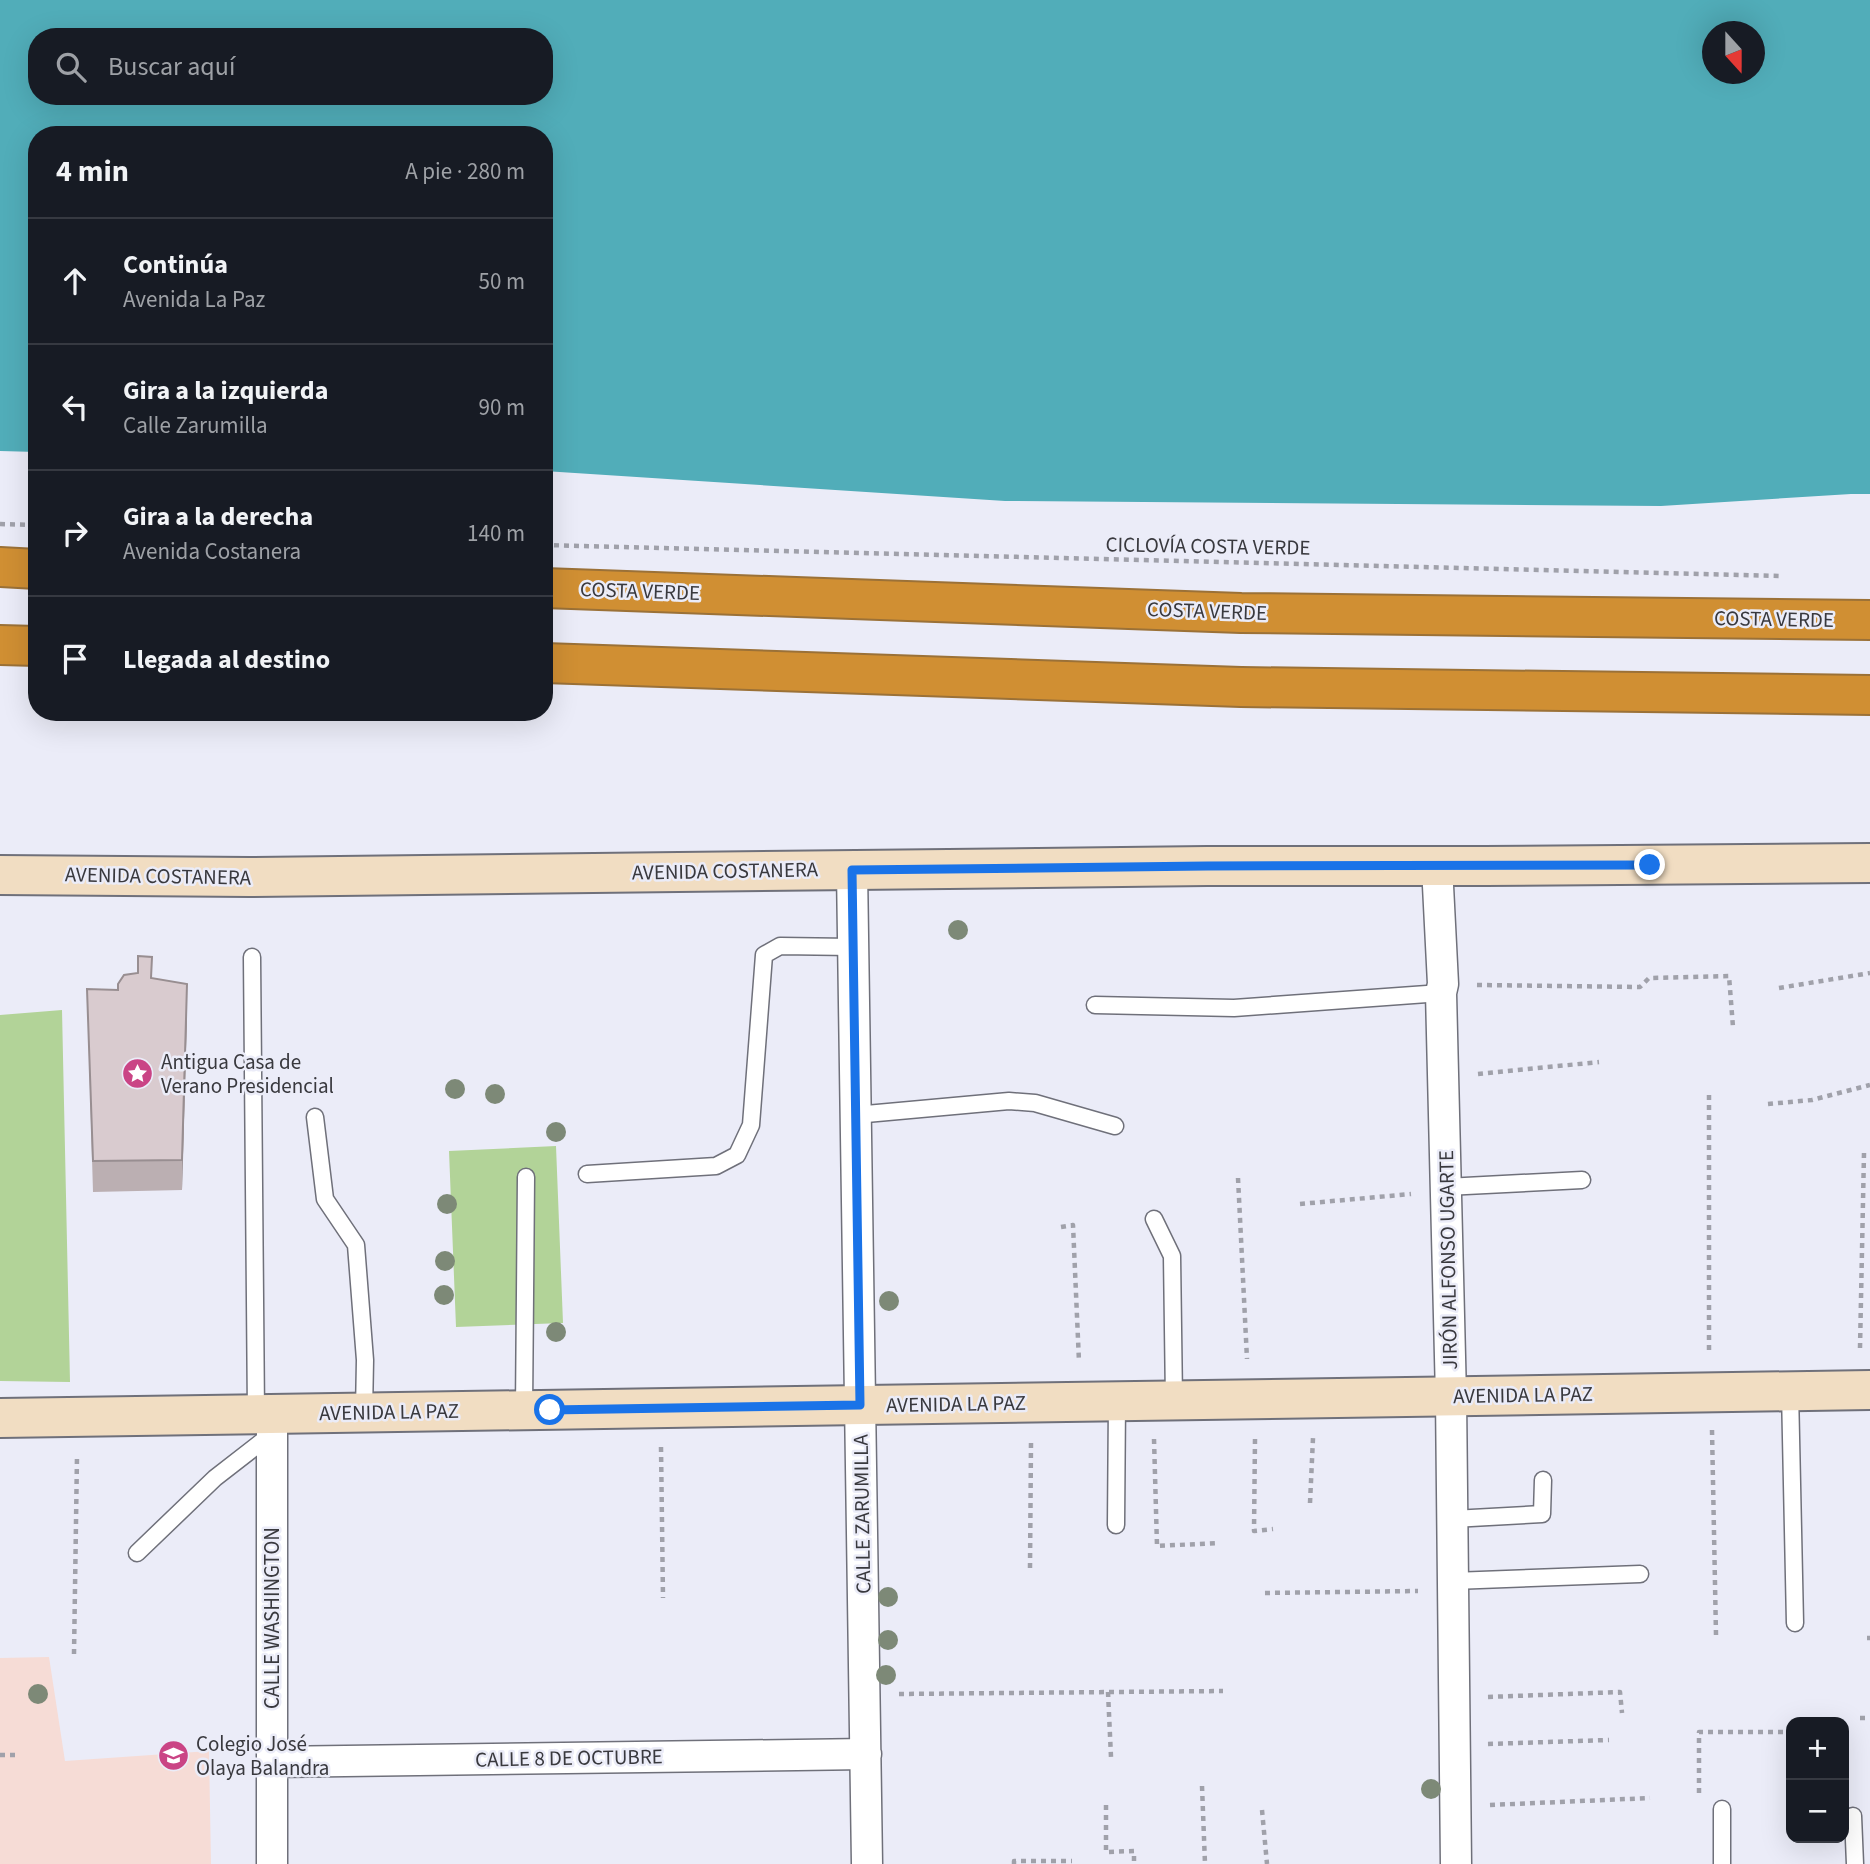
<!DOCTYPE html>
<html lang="es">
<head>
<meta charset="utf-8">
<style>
  body { margin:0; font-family:"Source Sans 3",sans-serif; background:#242831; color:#f1f3f6 }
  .controls { position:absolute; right:21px; bottom:21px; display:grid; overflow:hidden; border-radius:14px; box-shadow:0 7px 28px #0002 }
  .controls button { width:63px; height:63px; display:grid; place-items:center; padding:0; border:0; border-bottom:2px solid #363941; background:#171b24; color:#f1f3f6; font:35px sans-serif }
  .compass { position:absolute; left:1702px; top:21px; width:63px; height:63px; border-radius:50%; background:#171b24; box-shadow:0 7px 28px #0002; rotate:159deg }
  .stop { position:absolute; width:21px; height:21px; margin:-16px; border:5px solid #1a73e8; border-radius:50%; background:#fff }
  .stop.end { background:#1a73e8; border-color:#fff; box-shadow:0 2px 7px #0008 }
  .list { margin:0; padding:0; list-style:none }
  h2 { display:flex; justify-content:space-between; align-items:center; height:91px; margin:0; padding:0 28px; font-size:30px }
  h2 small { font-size:23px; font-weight:400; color:#9ea1a6 }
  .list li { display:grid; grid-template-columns:46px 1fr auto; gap:21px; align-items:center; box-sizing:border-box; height:126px; padding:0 28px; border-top:2px solid #363941 }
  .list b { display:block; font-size:26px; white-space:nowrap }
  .list p { margin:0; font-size:23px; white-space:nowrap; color:#9ea1a6 }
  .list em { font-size:23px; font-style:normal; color:#9ea1a6 }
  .icon { flex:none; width:38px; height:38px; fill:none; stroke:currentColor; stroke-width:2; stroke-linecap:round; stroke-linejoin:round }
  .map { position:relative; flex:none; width:1870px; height:1864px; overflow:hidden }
  .search { position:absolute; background:#171b24; box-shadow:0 7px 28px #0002; left:28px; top:28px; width:525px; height:77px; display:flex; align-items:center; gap:18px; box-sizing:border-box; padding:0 24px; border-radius:28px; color:#9ea1a6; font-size:26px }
  .panel { position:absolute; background:#171b24; box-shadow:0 7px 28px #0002; left:28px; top:126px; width:525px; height:595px; border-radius:28px }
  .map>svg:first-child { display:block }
</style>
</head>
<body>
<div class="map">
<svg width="1870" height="1864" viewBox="0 0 1870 1864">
  <rect width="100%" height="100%" fill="#ebecf8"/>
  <path fill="#f6dcd6" d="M49,1657L65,1761L209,1751L211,1864H0V1658Z"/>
  <path fill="#b2d398" d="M62,1010L70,1382L0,1381V1015Z
    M556,1146L563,1323L456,1327L449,1151Z"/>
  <path fill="#51adb9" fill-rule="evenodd" d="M0,0H1870V494H1851L1661,506L1005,501L544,471V135H37V452L0,451ZM1713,32H1755V74H1713ZM37,37H544V96H37Z"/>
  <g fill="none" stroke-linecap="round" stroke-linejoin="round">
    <defs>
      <path id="lane" d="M252,957L256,1414
        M1095,1005L1234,1008L1441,993
        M855,1115L1009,1101L1035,1103L1115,1126
        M315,1117L325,1199L356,1245L365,1360L364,1412
        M587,1174L716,1166L737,1155L751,1125L764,955L780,946L852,947
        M1446,1187L1582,1180
        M1154,1219L1172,1256L1174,1400
        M1790,1391L1795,1623
        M524,1410L526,1177
        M1453,1519L1542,1514L1543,1480
        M1116,1525L1117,1401
        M137,1553L215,1478L273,1433
        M1453,1581L1640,1574
        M1853,1816L1855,1864
        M1722,1864V1809"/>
      <path id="street" d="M1437,866L1443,984L1441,993L1451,1397L1456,1864
        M852,870L867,1864
        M272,1414V1864
        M272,1762L866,1754"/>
      <path id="secondary" d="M0,875L249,877L1207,866H1485L1870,863
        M0,1418L1870,1390"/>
      <path id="highway" d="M0,567L37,569
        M544,588L1241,613L1870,620
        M0,645L37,646
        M544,663L1241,687L1870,695"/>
    </defs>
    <use href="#lane" stroke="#6f707a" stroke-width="19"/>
    <use href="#street" stroke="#6f707a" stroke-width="33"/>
    <use href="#secondary" stroke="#6f707a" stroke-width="42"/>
    <use href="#highway" stroke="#9b7137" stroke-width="42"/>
    <path stroke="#a0a1aa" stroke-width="4.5" stroke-dasharray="5 5" stroke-linecap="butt" d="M0,524L37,525
      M544,545L1782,576
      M1477,985L1640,987L1649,978L1729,976L1733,1027
      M1779,988L1870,973
      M1478,1074L1599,1062
      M1709,1095V1352
      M1768,1104L1812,1100L1870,1085
      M1238,1178L1247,1359
      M1300,1204L1411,1194
      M1061,1227L1073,1225L1079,1362
      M1860,1348L1864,1153
      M1712,1430L1716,1635
      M1154,1439L1157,1546L1218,1543
      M1255,1439L1254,1531L1273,1529
      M661,1447L663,1598
      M1310,1503L1313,1438
      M1030,1568L1031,1443
      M1265,1593L1418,1591
      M1867,1638H1870
      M74,1654L77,1456
      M1108,1692L1111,1757
      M899,1694L1223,1691
      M1488,1697L1620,1692L1622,1713
      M1860,1718H1870
      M1488,1744L1609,1740
      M0,1755H16
      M1202,1786L1205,1864
      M1699,1793V1732H1791
      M1106,1805V1852L1134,1851V1864
      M1490,1805L1650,1798
      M1262,1810L1267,1864
      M1014,1864V1861H1072"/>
    <use href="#lane" stroke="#fff" stroke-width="16"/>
    <use href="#street" stroke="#fff" stroke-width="30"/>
    <use href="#secondary" stroke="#f1ddc2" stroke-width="38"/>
    <use href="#highway" stroke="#d08f33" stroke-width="38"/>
  </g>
  <g fill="#7d8977">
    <circle cx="958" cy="930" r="10"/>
    <circle cx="455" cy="1089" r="10"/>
    <circle cx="495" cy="1094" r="10"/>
    <circle cx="556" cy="1132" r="10"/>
    <circle cx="447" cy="1204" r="10"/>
    <circle cx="445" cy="1261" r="10"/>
    <circle cx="444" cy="1295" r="10"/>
    <circle cx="889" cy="1301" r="10"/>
    <circle cx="556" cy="1332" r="10"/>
    <circle cx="888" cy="1597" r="10"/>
    <circle cx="888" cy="1640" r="10"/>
    <circle cx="886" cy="1675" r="10"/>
    <circle cx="38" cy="1694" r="10"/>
    <circle cx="1431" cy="1789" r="10"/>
  </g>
  <path fill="#bbafb2" d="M138,973L152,978L187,1014L182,1190L93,1192L87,989L118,990Z"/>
  <path fill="#988e91" d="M187,984V1014L182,1190V1160Z"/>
  <path fill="#d9cbcf" stroke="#988e91" stroke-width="2" d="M138,956L152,957L151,978L187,984L182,1160L93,1161L87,989L118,990V984L124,975L138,973Z"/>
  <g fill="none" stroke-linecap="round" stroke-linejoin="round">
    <path stroke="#1a73e8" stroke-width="9" d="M550,1410L860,1405L852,870L1207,866L1650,865"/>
  </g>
  <defs>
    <symbol id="sight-disc" viewBox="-11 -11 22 22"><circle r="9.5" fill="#ca4485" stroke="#ebecf8"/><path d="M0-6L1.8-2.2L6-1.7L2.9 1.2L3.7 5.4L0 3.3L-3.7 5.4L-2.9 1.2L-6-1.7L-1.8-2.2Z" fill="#fff"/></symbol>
    <symbol id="school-disc" viewBox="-11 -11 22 22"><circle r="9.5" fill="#ca4485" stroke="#ebecf8"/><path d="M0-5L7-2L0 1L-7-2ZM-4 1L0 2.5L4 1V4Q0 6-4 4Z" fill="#fff"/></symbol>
  </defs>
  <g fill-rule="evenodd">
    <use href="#sight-disc" x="120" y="1056" width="35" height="35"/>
    <use href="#school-disc" x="156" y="1738" width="35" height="35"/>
  </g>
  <g text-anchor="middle" stroke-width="5" stroke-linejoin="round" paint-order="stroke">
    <g font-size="21" fill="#39393e" stroke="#ebecf8">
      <text transform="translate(1208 546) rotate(1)" y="7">CICLOVÍA COSTA VERDE</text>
      <text transform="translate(640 591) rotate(2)" y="7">COSTA VERDE</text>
      <text transform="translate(1207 611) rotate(2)" y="7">COSTA VERDE</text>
      <text transform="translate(1774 619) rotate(1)" y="7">COSTA VERDE</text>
      <text transform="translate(725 871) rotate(-1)" y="7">AVENIDA COSTANERA</text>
      <text transform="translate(158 876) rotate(1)" y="7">AVENIDA COSTANERA</text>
      <text transform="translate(1448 1260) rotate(-91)" y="7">JIRÓN ALFONSO UGARTE</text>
      <text transform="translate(1523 1395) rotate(-1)" y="7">AVENIDA LA PAZ</text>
      <text transform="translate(956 1404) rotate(-1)" y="7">AVENIDA LA PAZ</text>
      <text transform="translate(389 1412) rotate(-1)" y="7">AVENIDA LA PAZ</text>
      <text transform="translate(862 1514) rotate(-91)" y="7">CALLE ZARUMILLA</text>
      <text transform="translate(272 1618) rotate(-90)" y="7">CALLE WASHINGTON</text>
      <text transform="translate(569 1758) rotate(-1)" y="7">CALLE 8 DE OCTUBRE</text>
    </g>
    <g font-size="21" fill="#39393e" stroke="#ebecf8" text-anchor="start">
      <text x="161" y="1069">Antigua Casa de<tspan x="161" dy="24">Verano Presidencial</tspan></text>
      <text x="196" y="1751">Colegio José<tspan x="196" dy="24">Olaya Balandra</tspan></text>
    </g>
  </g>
</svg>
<div class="controls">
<button>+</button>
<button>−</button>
</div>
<svg class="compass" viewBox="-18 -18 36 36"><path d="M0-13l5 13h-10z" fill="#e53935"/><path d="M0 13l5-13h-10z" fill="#9ea1a6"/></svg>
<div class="stop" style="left:550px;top:1410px"></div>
<div class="stop end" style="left:1650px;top:865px"></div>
<div class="search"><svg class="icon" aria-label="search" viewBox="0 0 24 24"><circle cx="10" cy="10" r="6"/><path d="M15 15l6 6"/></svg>Buscar aquí</div>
<section class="panel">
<h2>4 min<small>A pie · 280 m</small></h2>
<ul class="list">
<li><svg class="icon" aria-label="ahead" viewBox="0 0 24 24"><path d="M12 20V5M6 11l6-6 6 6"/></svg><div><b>Continúa</b><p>Avenida La Paz</p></div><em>50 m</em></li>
<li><svg class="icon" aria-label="left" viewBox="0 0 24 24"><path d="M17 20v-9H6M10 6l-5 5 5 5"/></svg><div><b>Gira a la izquierda</b><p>Calle Zarumilla</p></div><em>90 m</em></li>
<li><svg class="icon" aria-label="right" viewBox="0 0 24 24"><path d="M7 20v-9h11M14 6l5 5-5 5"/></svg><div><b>Gira a la derecha</b><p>Avenida Costanera</p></div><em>140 m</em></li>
<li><svg class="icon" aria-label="arrive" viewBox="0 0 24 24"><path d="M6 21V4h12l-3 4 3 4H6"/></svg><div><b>Llegada al destino</b></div></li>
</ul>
</section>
</div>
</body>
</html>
